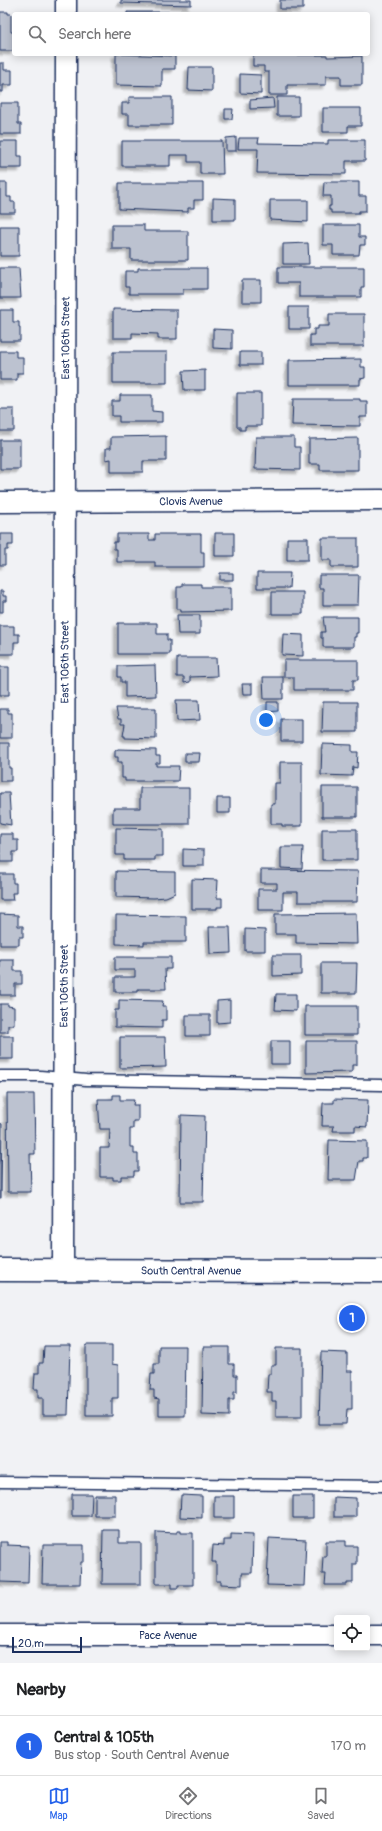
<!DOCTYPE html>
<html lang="en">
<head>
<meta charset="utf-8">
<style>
  body { margin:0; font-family:Pangolin,sans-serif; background:#f2f2f2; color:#202124 }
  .controls { position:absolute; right:12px; bottom:12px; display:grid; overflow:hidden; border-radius:4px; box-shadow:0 2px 10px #0003 }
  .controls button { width:36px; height:36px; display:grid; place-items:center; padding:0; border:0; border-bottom:1px solid #e0e0e0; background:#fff; color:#202124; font:20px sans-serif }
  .scale { position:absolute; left:12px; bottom:10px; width:70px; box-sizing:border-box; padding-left:4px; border:2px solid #1b2f5e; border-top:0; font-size:11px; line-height:14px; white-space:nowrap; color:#1b2f5e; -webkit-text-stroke:3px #fff; paint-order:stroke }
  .you { position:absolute; left:266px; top:720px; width:14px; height:14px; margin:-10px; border:3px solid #fff; border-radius:50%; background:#1a73e8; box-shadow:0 0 0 6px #1a73e833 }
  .badge { display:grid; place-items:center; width:26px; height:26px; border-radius:50%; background:#2563eb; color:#fff; font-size:13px; font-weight:700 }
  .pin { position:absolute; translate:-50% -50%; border:2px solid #fff; box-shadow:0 1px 4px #0006 }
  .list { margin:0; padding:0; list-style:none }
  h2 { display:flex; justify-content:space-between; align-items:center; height:52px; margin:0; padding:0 16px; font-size:17px }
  h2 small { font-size:13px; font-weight:400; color:#757577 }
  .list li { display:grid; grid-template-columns:26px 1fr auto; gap:12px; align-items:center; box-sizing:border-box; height:60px; padding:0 16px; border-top:1px solid #e0e0e0 }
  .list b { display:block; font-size:15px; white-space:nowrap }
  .list p { margin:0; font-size:13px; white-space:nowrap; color:#757577 }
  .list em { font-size:13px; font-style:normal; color:#757577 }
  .icon { flex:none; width:22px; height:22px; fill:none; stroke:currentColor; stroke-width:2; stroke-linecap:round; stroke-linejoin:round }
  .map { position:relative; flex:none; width:382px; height:1663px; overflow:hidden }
  .search { position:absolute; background:#fff; box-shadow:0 2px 10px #0003; left:12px; right:12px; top:12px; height:44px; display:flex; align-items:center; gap:10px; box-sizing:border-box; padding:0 14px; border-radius:4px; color:#757577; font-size:15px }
  .sheet { height:112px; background:#fff }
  nav { display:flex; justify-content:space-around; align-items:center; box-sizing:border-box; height:56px; border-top:1px solid #e0e0e0; background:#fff; font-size:11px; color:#757577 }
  nav a { display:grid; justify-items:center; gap:2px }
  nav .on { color:#2563eb }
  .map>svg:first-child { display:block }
</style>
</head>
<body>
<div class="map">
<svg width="382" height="1663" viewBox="0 0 382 1663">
  <defs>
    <filter id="shadow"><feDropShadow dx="-3.5" dy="3.5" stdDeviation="1" flood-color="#0004"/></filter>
  </defs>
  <rect width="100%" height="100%" fill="#f1f2f5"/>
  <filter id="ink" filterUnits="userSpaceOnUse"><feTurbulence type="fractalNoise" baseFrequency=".025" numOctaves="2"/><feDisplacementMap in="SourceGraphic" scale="8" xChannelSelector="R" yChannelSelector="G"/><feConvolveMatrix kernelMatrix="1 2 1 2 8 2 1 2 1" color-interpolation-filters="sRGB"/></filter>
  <g filter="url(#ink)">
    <path fill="#bcc2d0" stroke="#1b2f5e" filter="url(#shadow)" d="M121,0H191V5L121,3Z
      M280,0H303V9H280Z
      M0,12H8V14H11V32H14V51H0Z
      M127,12H169V14H127Z
      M116,54L175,56V69H162V86L116,85Z
      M253,55H327V57L362,56V85H341V76H326V85H287V95H269V72H264V66H253Z
      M0,63H4V70H12V85H3V92H0Z
      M189,67H212V91L188,90Z
      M240,74L261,75V94L240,93Z
      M129,97H172V125H129V114H122V103H129Z
      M277,97H299V116H277Z
      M273,98L274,108L250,109V100Z
      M0,103H18V124H21V134H0Z
      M323,108H361V126H348V132H323Z
      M225,109H233L232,119H225Z
      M236,137V151H226V138Z
      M239,138H259L258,143L328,144V140H365V161H346V174L257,173L258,149H238Z
      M0,141H18V156H22V168H0Z
      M122,141H222L223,174H200V162H188V155H170V166H122Z
      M324,182H359V196H366V211H359V213H331V210H329V206H331V196H323Z
      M0,183H7V197H11V202H15V213H0Z
      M119,183H203V200H194V208H188V212L119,209Z
      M213,198L235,199V220H213Z
      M270,200H308V222L270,220Z
      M112,225H144V231H188V260H131V249H112Z
      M323,225H359V237H365V245H360L359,255H333V245H323Z
      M0,226H19V256H0Z
      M308,243L309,264H283V244Z
      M278,267H364V287H361V297H299V283H278Z
      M0,268H19L21,298H0Z
      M138,268H207V289H183V294H129V287H125V271H138Z
      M242,280H261V302H242Z
      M289,307H309V329H289Z
      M113,309L177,310V339H158V334L132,333V338H113Z
      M0,310H13V322H19V327H20V341H0Z
      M329,314H364V346H310V335H314V329H318V326H329Z
      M213,329L232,330V349L213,348Z
      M0,351H16V357H23V373H17V380H0Z
      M113,352H167V383H113Z
      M240,352H261V365H240Z
      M361,359V367H365V378L360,379V385H289V360Z
      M205,370V390H184L183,371Z
      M237,393H261V426H245V430H240V427H237Z
      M120,395H152V411L162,412V422H119V416H112V401H120Z
      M293,399H360V401H367V417H360V426L292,425Z
      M0,409H14V431H0Z
      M166,436V461H143V472H111V459L106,460V448H111V437Z
      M256,437H294V447H300V470L255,469Z
      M358,438V470H320V464H309V439Z
      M0,440H20V469H0Z
      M215,533H234V556H215Z
      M0,534H13V545H8V550H5V565H0Z
      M117,534H149V540H155V534H201V552H204V567H155V562H117V549H114V542H117Z
      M287,538H308V560H287Z
      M322,538H358V567H331V560H322Z
      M220,573H233V580H220Z
      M257,573H290L289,588H257Z
      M319,575H359L358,605H323V588H319Z
      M182,584H201V587H231V611L181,612V609H177V587H182Z
      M0,591H3V596H6V601H3V612H0Z
      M272,592H303V614H272Z
      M177,615H200V634H178Z
      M323,617H358V633H356V637H354V647H323V638H321V632H325Z
      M118,623H157V634H167V640H170V654H118Z
      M0,626H14V634H19V642H14V654H0Z
      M283,634L303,635V656L282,655Z
      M177,658H216L217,676L190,677V682L184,683V677H177Z
      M284,660H358V680H353V690H294V677H284Z
      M155,665L156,696L125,697V682H121V677H118V666Z
      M0,667H9V695H0Z
      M263,677H283V699H264Z
      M242,684H252V694H243Z
      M176,700H199L200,720L177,721Z
      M267,702H278V711L267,712Z
      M323,702H357V732H322Z
      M116,708H156V739L125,738V736H123L125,724H121V719H118Z
      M0,709H8V713H12V738H0Z
      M281,719H302V741H281Z
      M0,743H9V768H11V781H0Z
      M322,744L352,745V752H358L357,768L353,767L352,776L321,775Z
      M118,749L156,750V756H160V763H156V766H179L178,781H125V778H122V762H118V757H115V751Z
      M185,753H200L199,762H185Z
      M280,762H302V826H282V824H271V804H275V783H280Z
      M322,787H357V817H322Z
      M140,788H189V824H113V808H140Z
      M0,793H9L11,825L0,823Z
      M217,798H230V813H217Z
      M116,828L163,829V856H155V860H124V855H116Z
      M322,829H357V860H322Z
      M0,834H13V840H18V852H13V862H0Z
      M281,847H303L302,869L281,868Z
      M183,849L204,850V866H183Z
      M261,870L358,871L357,902H298V892H283V910H258V889H277V883H261Z
      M116,871L175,872V893L166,897L154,898L116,897Z
      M0,874H13V883H16V893H12L13,900H0Z
      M192,879L218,880L217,898H222V907H217V909H192Z
      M356,913L357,944L296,943V934H275V914Z
      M0,914L18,915V926H23V937H19V945H0Z
      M116,915L186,916V942H144V945L116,944Z
      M209,927H230L231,953L210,954Z
      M245,929L265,930V951H245Z
      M273,955H301V975L273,976Z
      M115,957H171V969H165L166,989H138V992H115V977H135V970H115Z
      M0,960H14V971H22V984H15V995H0Z
      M321,963H357L356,993H321Z
      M276,994H296V1011L275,1010Z
      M119,1000L163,1001L162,1006H166V1020H162V1028L115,1027V1010H119Z
      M230,1000V1022L217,1023V1001Z
      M0,1004H8V1006L14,1007V1025H8V1032H0Z
      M305,1006H357V1035H305Z
      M186,1015H210V1036H186Z
      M0,1036H13V1059H0Z
      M120,1037H165L166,1067L120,1068Z
      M271,1041H290V1064H271Z
      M306,1041H357V1065H352V1072L306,1073Z
      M7,1094H34L35,1154H30L31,1192H8Z
      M113,1095H120V1100H134L133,1105H138V1121H133V1129H130V1147H134V1154H138V1171H134V1176H121V1180H113V1177H100V1148H109L110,1129H100L98,1099H113Z
      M334,1099L368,1100L367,1127L355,1126V1131H333L334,1126H322L323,1103H334Z
      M181,1115L205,1116L203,1202H180Z
      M0,1123L2,1124L1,1198H0Z
      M329,1140L367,1141V1158H363V1161H359L356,1180H328Z
      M86,1345H112V1364L118,1365V1398H112V1416H86Z
      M44,1346H70L68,1415H43V1398H38V1389H34L35,1373H39V1363H43Z
      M159,1346H186L185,1416H159V1399L154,1398V1390H150L151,1374H154V1364H159Z
      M203,1347H229V1364H234V1375H237V1392H234V1400H229V1416L202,1415Z
      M276,1348H302V1417H276V1401H272V1392H267L268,1374H271V1365H276Z
      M321,1352L347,1353V1371H352V1409H347L346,1424H319Z
      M72,1494H92L91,1516H72Z
      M95,1495H115V1516H95Z
      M181,1495L202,1496V1518L180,1517Z
      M214,1496H234V1518H214Z
      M293,1496H313V1518H293Z
      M334,1497L356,1498V1517H334Z
      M103,1530H119V1543H141V1584H102Z
      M177,1531H181V1533H193V1585H178V1588H172V1584H156V1532L177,1533Z
      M231,1534L253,1535L252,1573H242V1585L221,1584V1581H216V1562H212L213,1545L224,1546V1540H231Z
      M269,1538L306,1540L304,1586L267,1585Z
      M326,1541H346V1546H357V1564H353V1583H347V1585H325L326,1574H322L323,1556H326Z
      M0,1542H7V1545L29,1546L28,1583L0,1582Z
      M43,1545H84V1562H81L80,1584H42Z"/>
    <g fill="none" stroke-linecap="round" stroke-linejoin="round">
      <defs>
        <path id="lane" d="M0,1076H40L86,1080L382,1085
          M0,1482L382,1486"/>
        <g id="street">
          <path d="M66,14V0"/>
          <path id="s1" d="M0,502L382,500"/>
          <path id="s2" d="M63,1271L66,54"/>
          <path id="s3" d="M0,1635H337"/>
          <path d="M367,1635H382"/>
        </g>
        <g id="primary">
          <path id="s4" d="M0,1270L382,1271"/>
        </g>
      </defs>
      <use href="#lane" stroke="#1b2f5e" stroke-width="13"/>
      <use href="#street" stroke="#1b2f5e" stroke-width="23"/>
      <use href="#primary" stroke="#1b2f5e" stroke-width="25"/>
      <use href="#lane" stroke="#fff" stroke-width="10"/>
      <use href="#street" stroke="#fff" stroke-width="20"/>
      <use href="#primary" stroke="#fff" stroke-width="22"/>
    </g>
  </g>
  <g text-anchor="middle" stroke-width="3" stroke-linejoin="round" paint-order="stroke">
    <g font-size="11" fill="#1b2f5e" stroke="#fff">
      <text dy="4" stroke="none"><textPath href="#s2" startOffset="933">East 106th Street</textPath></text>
      <text dy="4" stroke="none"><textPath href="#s1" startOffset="191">Clovis Avenue</textPath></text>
      <text dy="4" stroke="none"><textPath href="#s2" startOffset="609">East 106th Street</textPath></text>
      <text dy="4" stroke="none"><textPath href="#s2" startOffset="285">East 106th Street</textPath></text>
      <text dy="4" stroke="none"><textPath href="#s4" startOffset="191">South Central Avenue</textPath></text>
      <text dy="4" stroke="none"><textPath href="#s3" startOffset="168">Pace Avenue</textPath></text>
    </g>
  </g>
</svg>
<div class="controls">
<button><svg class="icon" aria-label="locate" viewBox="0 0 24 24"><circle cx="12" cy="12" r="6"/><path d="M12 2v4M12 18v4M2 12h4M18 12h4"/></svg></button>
</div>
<div class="scale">20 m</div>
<div class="you"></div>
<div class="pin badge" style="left:352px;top:1318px">1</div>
<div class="search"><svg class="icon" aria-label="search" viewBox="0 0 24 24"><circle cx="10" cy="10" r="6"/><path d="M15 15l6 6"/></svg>Search here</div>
</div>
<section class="sheet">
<h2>Nearby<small></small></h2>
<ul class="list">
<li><span class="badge">1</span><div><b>Central &amp; 105th</b><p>Bus stop · South Central Avenue</p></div><em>170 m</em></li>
</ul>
</section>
<nav>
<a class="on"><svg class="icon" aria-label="map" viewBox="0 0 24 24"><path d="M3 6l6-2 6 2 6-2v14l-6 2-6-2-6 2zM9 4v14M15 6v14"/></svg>Map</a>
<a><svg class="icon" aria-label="directions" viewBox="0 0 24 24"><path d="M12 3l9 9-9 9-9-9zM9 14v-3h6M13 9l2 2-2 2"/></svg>Directions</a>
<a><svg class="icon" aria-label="saved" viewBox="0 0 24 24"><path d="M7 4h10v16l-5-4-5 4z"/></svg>Saved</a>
</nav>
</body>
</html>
